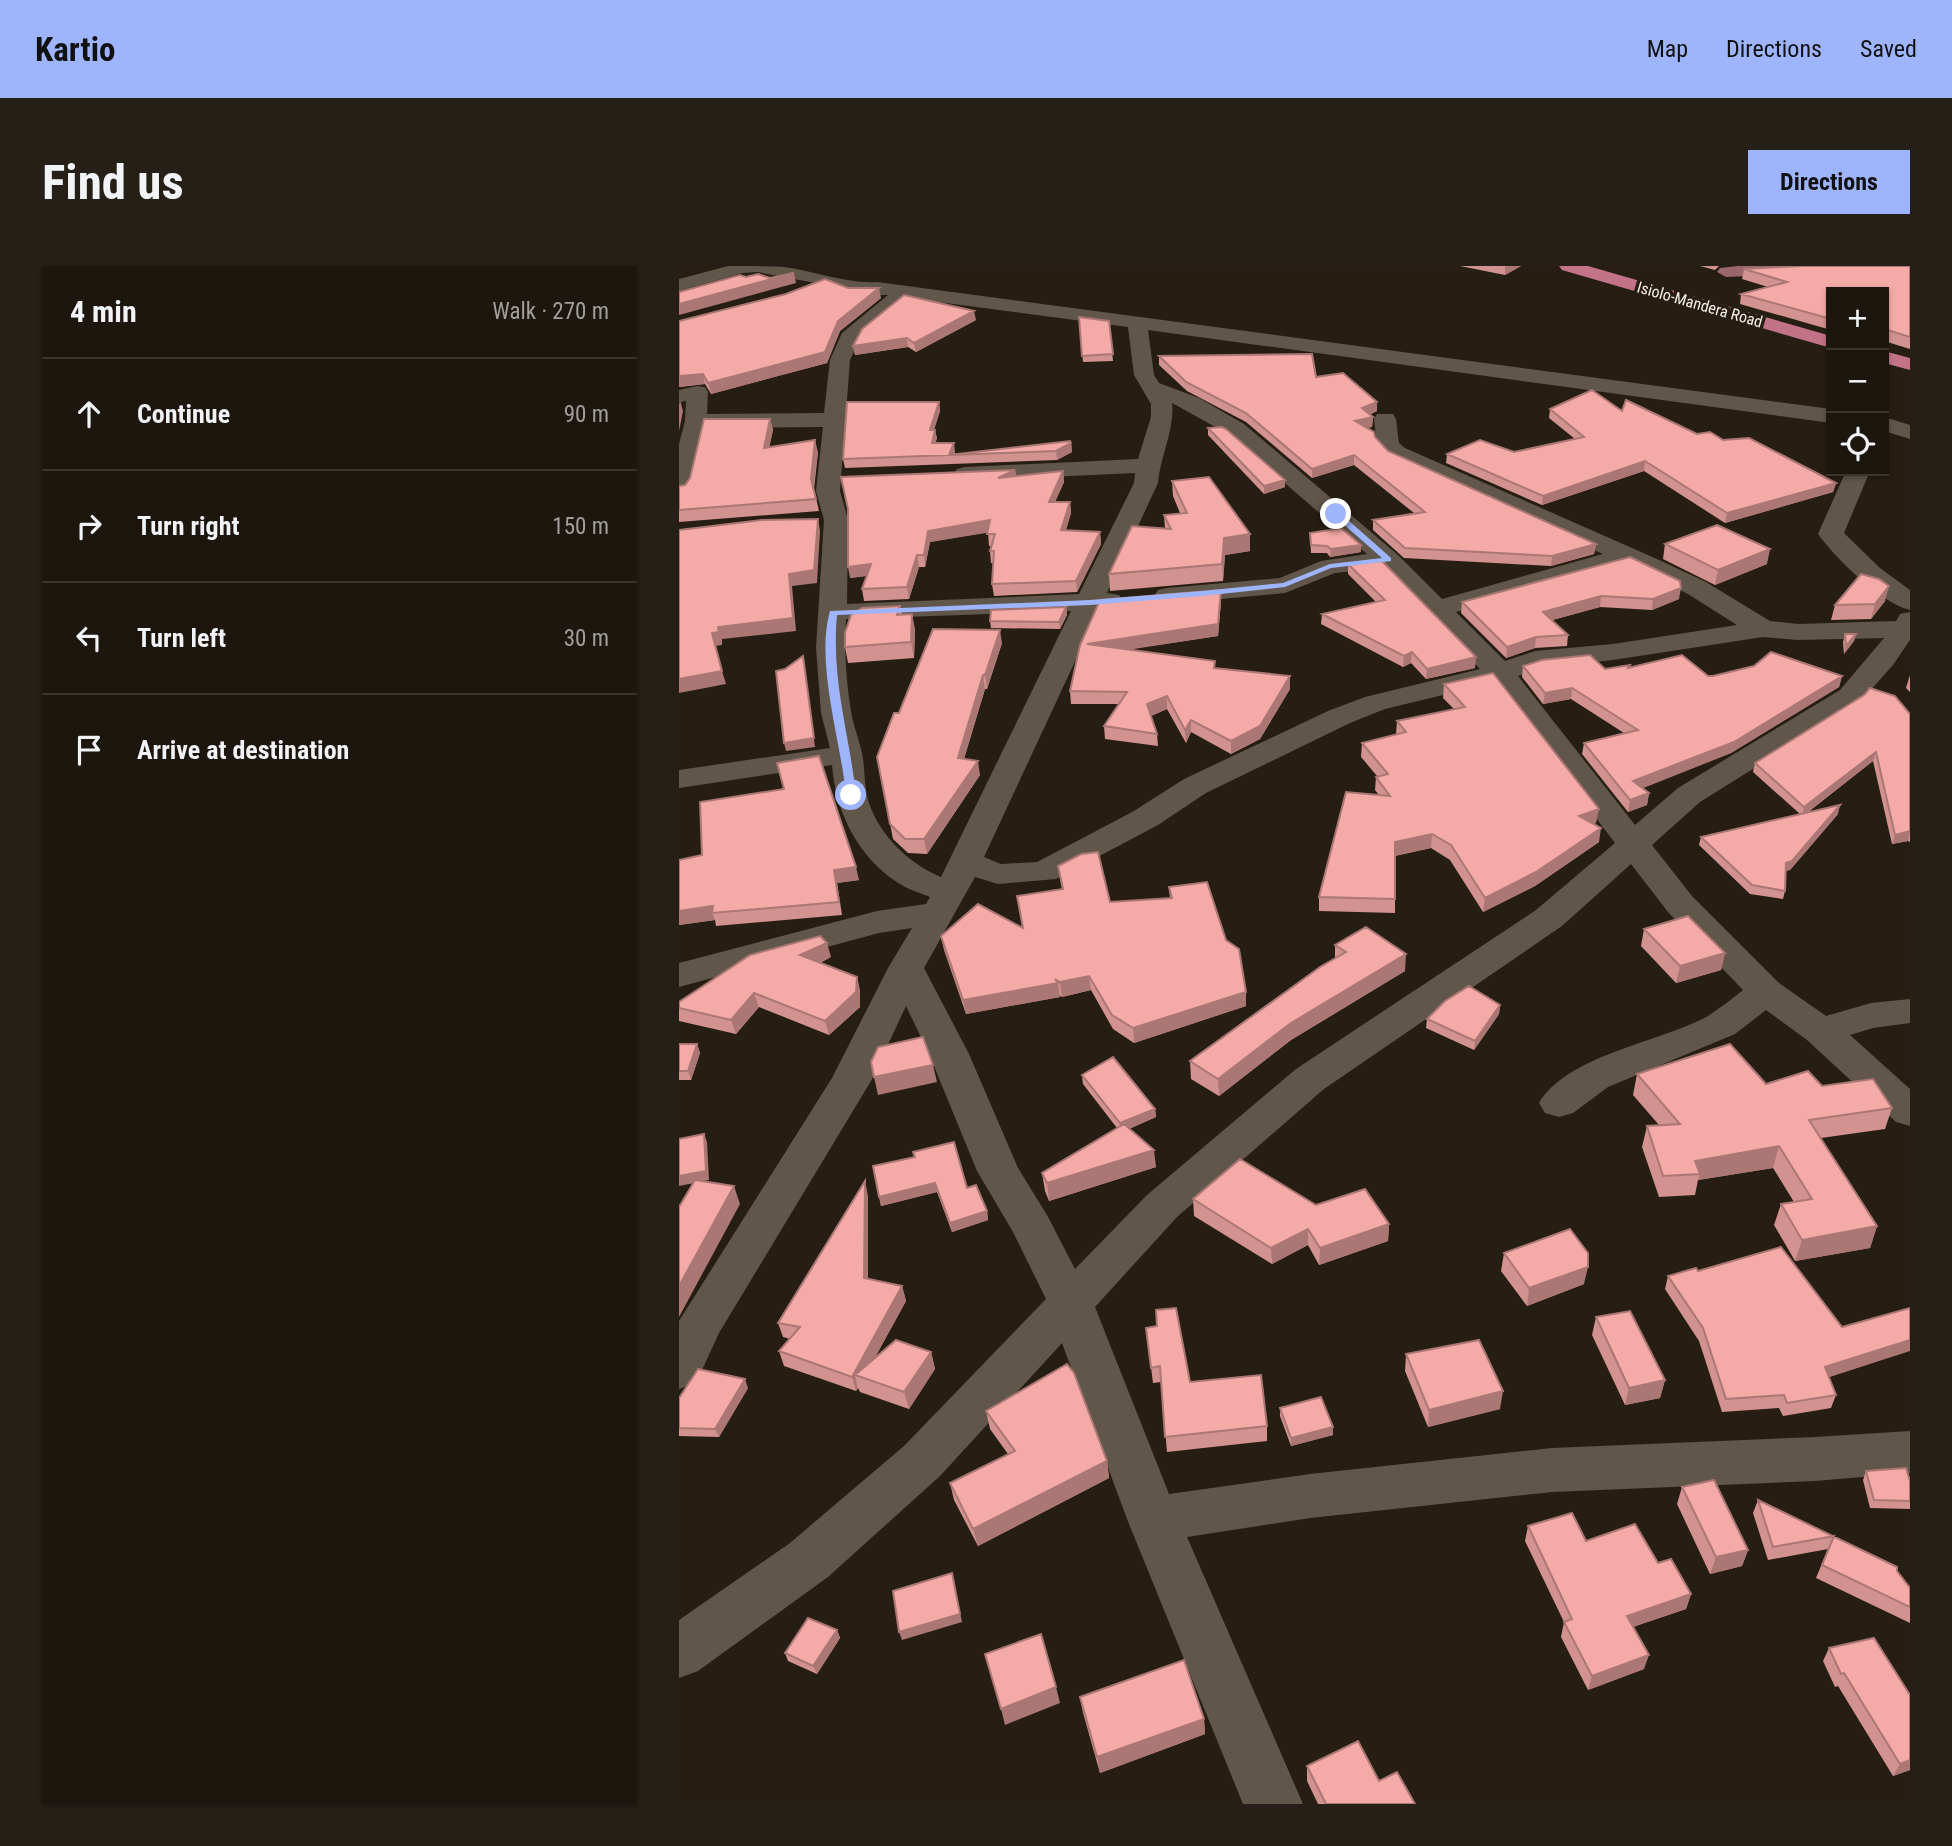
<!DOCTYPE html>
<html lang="en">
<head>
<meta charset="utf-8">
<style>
  body { margin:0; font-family:"Roboto Condensed",sans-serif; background:#251f17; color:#f1f3f6 }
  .controls { position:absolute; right:21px; top:21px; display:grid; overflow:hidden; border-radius:0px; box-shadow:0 2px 5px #0004 }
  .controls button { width:63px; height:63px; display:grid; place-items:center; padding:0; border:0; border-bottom:2px solid #3b352e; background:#1d160e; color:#f1f3f6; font:35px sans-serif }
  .stop { position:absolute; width:21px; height:21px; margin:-16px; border:5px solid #9eb4fd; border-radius:50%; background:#fff }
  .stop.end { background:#9eb4fd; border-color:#fff; box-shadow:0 2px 7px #0008 }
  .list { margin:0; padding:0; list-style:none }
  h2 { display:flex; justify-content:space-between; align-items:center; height:91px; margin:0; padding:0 28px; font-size:30px }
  h2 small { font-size:23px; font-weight:400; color:#a09f9e }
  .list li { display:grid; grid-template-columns:46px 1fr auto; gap:21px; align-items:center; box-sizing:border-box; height:112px; padding:0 28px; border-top:2px solid #3b352e }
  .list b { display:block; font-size:26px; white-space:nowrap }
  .list em { font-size:23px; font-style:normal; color:#a09f9e }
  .icon { flex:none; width:38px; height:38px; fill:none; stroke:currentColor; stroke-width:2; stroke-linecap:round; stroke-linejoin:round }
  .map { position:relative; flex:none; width:1231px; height:1538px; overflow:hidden; border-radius:0px }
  header { display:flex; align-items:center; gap:42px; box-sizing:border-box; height:98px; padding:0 35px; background:#9eb4fd; color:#111 }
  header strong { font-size:33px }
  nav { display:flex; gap:38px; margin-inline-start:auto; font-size:24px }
  .intro { display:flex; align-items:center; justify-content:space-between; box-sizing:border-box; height:168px; padding:0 42px }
  h1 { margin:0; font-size:49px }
  .button { padding:18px 32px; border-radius:0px; background:#9eb4fd; color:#111; font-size:24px; font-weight:700 }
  main { display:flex; gap:42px; padding:0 42px }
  aside { flex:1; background:#1d160e; border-radius:0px; box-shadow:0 2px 5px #0004 }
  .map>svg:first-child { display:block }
</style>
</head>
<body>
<header>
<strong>Kartio</strong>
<nav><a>Map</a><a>Directions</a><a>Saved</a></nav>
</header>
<div class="intro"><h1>Find us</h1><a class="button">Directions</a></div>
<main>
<aside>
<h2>4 min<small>Walk · 270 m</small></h2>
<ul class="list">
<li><svg class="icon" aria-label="ahead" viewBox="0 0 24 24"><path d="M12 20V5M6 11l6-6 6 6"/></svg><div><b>Continue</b></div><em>90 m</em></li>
<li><svg class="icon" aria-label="right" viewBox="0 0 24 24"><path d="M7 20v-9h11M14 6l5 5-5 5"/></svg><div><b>Turn right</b></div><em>150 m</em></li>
<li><svg class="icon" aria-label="left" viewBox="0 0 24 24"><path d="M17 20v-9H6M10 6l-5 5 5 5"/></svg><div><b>Turn left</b></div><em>30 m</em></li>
<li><svg class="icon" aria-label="arrive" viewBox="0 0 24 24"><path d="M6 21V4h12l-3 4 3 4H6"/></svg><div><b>Arrive at destination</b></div></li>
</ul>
</aside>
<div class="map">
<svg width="1231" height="1538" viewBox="0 0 1231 1538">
  <rect width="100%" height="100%" fill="#271e13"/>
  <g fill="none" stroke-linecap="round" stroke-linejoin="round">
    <path fill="#60564a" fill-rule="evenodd" d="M49,0C67,0 87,0 105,1C137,5 166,18 198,16L1152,143V157L469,64L475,109L480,117L520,132L565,158L719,289L763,333L924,288L710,192L698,179L695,153L698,148H714L717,153L720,177L726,182L978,293L1027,316L1091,355L1119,358L1217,355L1221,348L1231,346V374L1214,399L1181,436L1021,536L973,579L1013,630L1100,717L1147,750L1192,737L1231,733V757L1194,762L1171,769L1231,823V860L1217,856L1128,774L1087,744L1056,768L929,821L894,847L880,851L866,847L860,837C888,789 982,776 1029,750C1041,742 1053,733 1064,724L989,646L952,598L883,660L645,823L498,951L416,1041L490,1228L631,1208L873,1182L1136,1171L1231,1165V1207L1136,1215L873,1226L631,1252L508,1271L624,1538H564L448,1253L383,1077L261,1210L149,1311L19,1405L0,1412V1354L111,1277L225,1180L367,1033L334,966L298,905L250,788L227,740L192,815L40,1067L17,1117L0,1123V1055L153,812L209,702L233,662L200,667L0,721V697L198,645L247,638L251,631C242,627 230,624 221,618C179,592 157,547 153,499L0,522V504L151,482L142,447L137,382L145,254L137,225L144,161L26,162L12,223L8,228L0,230V178L6,155L7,135L0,136V124L18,120L26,121L29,126L28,148L145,147L151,94L163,67L209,29H171L147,19L78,6L63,7L0,25V13ZM229,32L449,61L455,109L472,138V151L459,193L286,201L278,203L274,208L278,213L286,215L456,207L455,217L400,328L168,338L169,254L161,225L171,94L182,70ZM493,137L549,168L688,288L642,295L601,312L488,322L479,324L475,330L479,336L488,338L606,327L656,307L704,302L801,403L686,431L649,445L505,513L455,545L358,596L322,598L305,591L420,344L440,341L444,335L440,329L428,327L479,217C481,191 496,163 493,137ZM946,297L1009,328L1058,359L934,378L856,385L826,395L777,346ZM392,345L262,611C228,597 197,566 188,530C185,516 186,501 183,487C180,473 174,459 172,445C167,415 165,384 167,353ZM1084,371L1119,374L1205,372L1161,424L999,522L956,559L839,410L861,402L934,394ZM814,417L936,577L857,644L617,803L468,929L396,1003L368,949L339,902L290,788L245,702L296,611L319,618L377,613L479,559L527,527L671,457L706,443Z
      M1205,151L1231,159V173L1205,165Z
      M1167,205H1191L1165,267L1201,302L1231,324V344C1202,337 1156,292 1139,268Z"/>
    <path fill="#9b676f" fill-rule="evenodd" d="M1180,0L1171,5L1047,11L1038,6L1041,2L1059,0Z"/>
    <path fill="#c37387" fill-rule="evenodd" d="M880,0H909L1152,70V82L883,4Z
      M1205,85L1231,92V104L1205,97Z"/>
  </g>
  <path fill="#d2928f" d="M781,0H842L826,9Z
    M1021,0H1040L1036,4Z
    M1231,0V83L1205,75V26H1152V64L1061,38L1062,28L1089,21L1063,13L1065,3Z
    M169,22L202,32L161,65L148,97L32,128L26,118L0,121Z
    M400,51L430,55L434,95L404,96Z
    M297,54L237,86L229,81L176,89L174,80Z
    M480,90L637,111L698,145L690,149L694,151L693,161L688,162L709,185L917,278L915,288L872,300L725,292L694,264V254L735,247L675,199L633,212L567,156L508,125L480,99Z
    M260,136L261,145L255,164L258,172L256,177L276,186L275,188L392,177L393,186L378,194L166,202L164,193Z
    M871,143L943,145L1018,168L1044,174L1157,217L1154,226L1046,257L965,205L863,239L767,197L768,188L835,186L896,173L870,152Z
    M91,153L94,164L90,181L139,186L135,223L140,245L0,256V220L6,219Z
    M529,162L606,221L585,228L529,169Z
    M336,204L337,210L384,205L385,216L376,236H391L392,247L387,264L421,266L422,278L398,326L315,330L313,318L315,297H312L311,285L312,280H310L309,266L251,276L246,301H240L230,333L185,335L183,323L187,310L171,312Z
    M493,215L571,285L546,289L544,315L431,325L430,308L486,262L485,249L501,247L494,230Z
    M631,267L682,286L651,291L648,287H632Z
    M986,278L1088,298L1036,319L984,293Z
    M951,291L1000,333L973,344L921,341L873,354L889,369L888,380L856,382L827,392L782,347L783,336Z
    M669,298L796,402L747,413L732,397L724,401L642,358L643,348L697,336L669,308Z
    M542,335L539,370L451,383L536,402L611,410V423L581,473L552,488L512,466L507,477L488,443L472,450L478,468L479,480L426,473L425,460L440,438H392L391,425L401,379Z
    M1206,335L1192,353L1152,354L1156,339Z
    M221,340L223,349L236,363L235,392L169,397L166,381Z
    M387,341L388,349L381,363L312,362L311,355Z
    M1166,368H1177L1175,375L1165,388L1164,376Z
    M323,377L308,423H306L285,493L301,509L248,588L229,587L214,573L198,491L220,447Z
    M844,400L926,403L950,402L1029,410H1163L1160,421L1052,487L963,522L970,527L968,539L949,546L903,488L905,477L945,467L892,433L864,438L843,411Z
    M1231,409V426L1227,422Z
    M765,418L917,557L915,558L920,576L856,620L804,646L771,594L752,582L716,590V647L640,645V631L700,529L696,524L697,511L698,510L682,491L683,477L717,469L718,455L775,443L764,432Z
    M1231,448V576L1229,575L1213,578L1194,495L1128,547L1159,548L1111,604L1106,605V625L1104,633L1071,628L1020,579L1022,571L1121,548L1074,506L1076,497Z
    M98,497L180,614L158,617L163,649L37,660L36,654L0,659V594L23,589L105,523Z
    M379,600L431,636L491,633L490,621L547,674L567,726V740L455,777L434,763L412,724L383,731L380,729L381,731L287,748L265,684L262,670L344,662L338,630L383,623Z
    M965,663L1046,687L1042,704L997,717L962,680Z
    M656,679L726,705L612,774L540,830L512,813L511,795L656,692Z
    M152,691L141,697L178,711L181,725V741L150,769L80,741L57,768L0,755V736Z
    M821,739L820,748L795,784L747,762L748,753Z
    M0,778H18L21,787L12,814H0Z
    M958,808L1087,818L1143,820L1213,842L1206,863L1142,872L1198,960L1191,982L1116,995L1095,959L1102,938L1115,936L1094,902L1019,914L1016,929L980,931L963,881L968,860L980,859L954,829Z
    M403,809L476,843L477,851L450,863L477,901L370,935L366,925L363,907L438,862L404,818Z
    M194,900L288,922L308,945L309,954L273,966L258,926L202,940Z
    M189,930V1013L223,1020L227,1035L195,1093L252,1086L256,1103L230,1143L181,1126L179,1122L177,1125L105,1100L100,1085L111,1073L104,1071L99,1057Z
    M514,933L637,939L710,958L709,975L640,999L629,979L593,998L515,950Z
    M825,987L905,1018L848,1040L822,1005Z
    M1019,1005L1163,1061L1223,1087L1150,1111L1157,1129L1152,1142L1104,1150L1100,1142L1043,1146L1020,1075L986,1023L989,1010Z
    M917,1051L986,1114L981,1132L946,1139L913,1069Z
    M467,1062L511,1116L588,1160V1175L488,1186L482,1116L474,1117Z
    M727,1088L821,1143L749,1161L726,1105Z
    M69,1122L40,1171L0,1170V1132Z
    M601,1142L654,1169L612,1180L601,1150Z
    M307,1145L428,1195L430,1212L299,1280L275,1234L271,1217L329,1188L311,1163Z
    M1187,1205L1231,1215V1243L1191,1242L1184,1214Z
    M1003,1221L1069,1284L1063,1300L1031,1308L998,1238Z
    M1079,1234L1218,1301V1305L1231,1322V1357L1137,1312L1149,1283L1089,1294L1074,1247Z
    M849,1260L907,1275L979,1297L1012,1328L1007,1343L954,1361L965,1403L909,1424L882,1371L885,1356L846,1275Z
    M158,1364L161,1372L138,1408L109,1395L106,1387Z
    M1150,1382L1231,1504L1214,1510L1159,1420L1156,1421L1144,1395Z
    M401,1431L525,1453L526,1468L421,1507L404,1447Z
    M628,1500L700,1515L736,1538H639L628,1515Z"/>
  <path fill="#ab7774" d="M828,0H842L826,9V1Z
    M115,7L117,17L0,49V38Z
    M200,22L202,32L161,65L148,97L32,128L29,117L159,55Z
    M295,45L297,54L237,86L235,77Z
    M228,72L229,81L176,89L174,80Z
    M24,108L26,118L0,121V110Z
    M1,134L4,145L0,165V139Z
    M260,136L261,145L252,172L251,164Z
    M698,136V145L683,151V142Z
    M694,151L693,161L676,164V155Z
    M91,153L94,164L88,193L85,182Z
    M256,164L258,172L254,186L253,177Z
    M136,174L139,186L134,225L132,213Z
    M275,177L276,186L275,189H270Z
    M392,177L393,186L378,194L377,185Z
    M675,189V199L633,212V203Z
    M966,195L965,205L863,239L864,230Z
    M336,204L337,214L319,212Z
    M384,205L385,216L371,247L370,236Z
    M606,214V221L585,228V220Z
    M1157,217L1154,226L1046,257L1048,247Z
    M391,236L392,247L383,275L382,264Z
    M139,253L141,265L138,317L113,320L117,365L43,373V379L36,380L33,367L39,361L110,308Z
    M311,254L313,266L251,276L246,301L245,289L249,265Z
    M421,266L422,278L398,326L397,315Z
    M571,268V285L546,289L544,315L543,298L545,272Z
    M917,278L915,288L872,300L873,290Z
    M682,279V286L651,291L652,283Z
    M1091,283L1088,298L1036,319L1039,304Z
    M238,289L240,301L230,333L228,321Z
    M192,298L194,309L171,312L169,301Z
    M1210,320L1206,335L1192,353L1196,338Z
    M1002,322L1000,333L973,344L974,333Z
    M542,324V335L539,370L409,390L408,378Z
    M922,330L921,341L863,357L864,346Z
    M387,341L388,349L381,363L380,356Z
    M233,348L236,363L235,392L232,376Z
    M321,364L323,377L308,423L306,409Z
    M1177,368L1175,375L1165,388L1167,380Z
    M857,371L856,382L827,392L828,381Z
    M733,386L732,397L724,401L725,390Z
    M124,390L136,481L107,485L105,477Z
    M797,391L796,402L747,413L748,403Z
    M43,405L47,418L0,427V413Z
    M304,409L306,423L281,506L279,492Z
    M611,410V423L581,473L552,488V475Z
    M1163,410L1160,421L1052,487L952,527L954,515Z
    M893,422L892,433L864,438L866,427Z
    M488,430V443L469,451L468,438Z
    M512,454V466L507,477L506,464Z
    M1197,486L1194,495L1123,550L1125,541Z
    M299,495L301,509L248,588L245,573Z
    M970,527L968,539L949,546L951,534Z
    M1161,539L1159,548L1111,604L1104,605L1107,597Z
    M920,543L917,557L898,564L900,550Z
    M922,562L920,576L856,620L804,646L806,632Z
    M1231,565L1229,575L1213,578L1216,569Z
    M753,568L752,582L715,590L716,576Z
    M177,601L180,614L158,617L163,649L155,604Z
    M34,640L33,647L36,654L0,659V645Z
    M148,677L152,691L125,704L121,689Z
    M1046,687L1042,704L997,717L1001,700Z
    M727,688L726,705L612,774L540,830L539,813L612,757Z
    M410,710L412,724L383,731L381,716Z
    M178,711L181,725V741L150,769L146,755Z
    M379,717L381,731L287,748L284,734Z
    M567,726V740L455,777L454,762Z
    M75,727L80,741L57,768L52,754Z
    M821,739L820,748L795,784L796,775Z
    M18,778L21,787L12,814L9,805Z
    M254,799L258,816L199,829L195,811Z
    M476,843L477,851L442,866L441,857Z
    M25,868L28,876L30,914L0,920V910Z
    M1100,880L1094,902L1019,914L1021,908L1016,895Z
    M475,884L477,901L370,935L368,917Z
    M186,915L189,930V1026L185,1012Z
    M256,917L258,926L202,940L200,931Z
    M55,920L61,938L0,1051V1020Z
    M308,945L309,954L273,966L271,957Z
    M710,958L709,975L640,999L641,982Z
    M1198,960L1191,982L1116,995L1123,974Z
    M629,963V979L593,998L592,982Z
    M909,1001L905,1018L848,1040L850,1022Z
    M223,1020L227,1035L185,1112L176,1109L179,1122L177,1125L173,1111Z
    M1231,1074V1085L1141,1114L1146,1101Z
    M252,1086L256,1103L230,1143L225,1126Z
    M66,1113L69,1122L40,1171L36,1163Z
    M986,1114L981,1132L946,1139L950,1122Z
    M824,1125L821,1143L749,1161L750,1144Z
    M654,1161V1169L612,1180V1172Z
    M428,1195L430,1212L299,1280L294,1263Z
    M1069,1284L1063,1300L1031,1308L1037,1291Z
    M273,1307L283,1356L223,1374L220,1366Z
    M1012,1328L1007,1343L944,1364L948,1350Z
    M158,1364L161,1372L138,1408L134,1400Z
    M970,1389L965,1403L909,1424L913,1410Z
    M377,1421L381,1437L326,1459L322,1443Z
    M525,1453L526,1468L421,1507L418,1491Z
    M1231,1494V1504L1214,1510L1221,1498Z"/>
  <path fill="#f4aaa6" stroke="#ab7774" stroke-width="2" d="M1122,0H1231V71L1205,63V26H1152V53L1062,28L1108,16L1065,3Z
    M115,7L0,38V26L61,9L67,11L79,8L91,12Z
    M146,13L169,22H200L159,55L146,86L29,117L24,108L0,110V55L107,28Z
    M225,29L295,45L235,77L228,72L174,80L183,63Z
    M400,51L430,55L434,88L403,90Z
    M633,88L637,111L664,107L698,136L683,142L694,151L676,155L695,166L696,171L709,185L917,278L873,290L726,282L694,254L746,246L675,189L633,203L567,147L507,116L480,90Z
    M913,124L943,145L947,134L1018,168L1031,166L1044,174L1070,172L1157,217L1048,247L966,195L864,230L768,188L801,174L835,186L905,171L871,143Z
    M168,136H260L251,164H256L253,177H275L270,189L391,175L392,177L377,185L164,193Z
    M25,153H91L85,182L136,174L132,213L137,233L0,244V220L6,219L11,212Z
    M543,161L547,163L606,214L585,220L529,162Z
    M336,204L319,212L384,205L370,236H391L382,264L421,266L397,315L313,318L315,285H311L316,268H308L311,254L249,265L245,289H238L228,321L183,323L192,298L169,301V243L162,211Z
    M530,211L571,268L545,272L543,298L430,308L453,260L492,263L485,249L508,247L493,215Z
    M139,253L135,304L110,308L114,352L39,361L40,366L33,367L43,405L0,413V264L83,254Z
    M1038,259L1091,283L1039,304L986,278Z
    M662,262L682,279L652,283L648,280L632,279L631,267Z
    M951,291L1001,315L1002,322L974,333L922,330L864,346L889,369L857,371L828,381L783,336Z
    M703,295L797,391L748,403L733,386L725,390L643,348L706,334L669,298Z
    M1182,308L1200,313L1210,320L1196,338L1156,339Z
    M542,324L539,358L408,378L536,395L535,402L611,410L581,460L552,475L512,454L506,464L488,430L468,438L478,468L425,460L448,426L391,425L401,379L421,334Z
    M221,340L218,349L233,348L232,376L166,381V367L172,349L183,342Z
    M387,341L380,356L311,355L312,344Z
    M254,363L321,364L306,409H304L279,492L299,495L245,573H226L211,558L198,491L215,447H220Z
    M1166,368H1177L1167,380Z
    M1092,386L1163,410L1055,476L954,515L970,527L951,534L905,477L959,464L893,422L866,427L844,400L863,394L911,389L926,403L951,399L949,402L1003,389L1029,410H1034L1075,400Z
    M124,390L135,472L105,477L97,405L106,403Z
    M814,407L920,543L900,550L922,562L857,606L806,632L772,579L753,568L716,576V633L640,631L667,526L711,530L697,511L709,508L683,477L727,466L718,455L786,441L765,418Z
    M1191,422L1216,430L1231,448V565L1216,569L1197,486L1125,541L1076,497L1185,429Z
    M140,490L177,601L155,604L160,636L33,647L34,640L0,645V594L23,589L21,536L105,523L98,497Z
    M1161,539L1113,595L1107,597L1106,625L1073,619L1022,571Z
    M419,586L431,636L493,632L490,621L528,616L547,674L560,683L567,726L454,762L433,749L410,710L381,716L376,713L379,717L284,734L262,670L299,638L344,662L338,630L384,623L379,600L402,588Z
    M1009,650L1046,687L1001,700L965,663Z
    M687,661L727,688L612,757L539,813L511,795L641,701L667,686L656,679Z
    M141,670L148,677L121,689L178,711L177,726L146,755L75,727L52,754L0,742V736L71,689Z
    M790,720L821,739L796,775L748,753L766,735Z
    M244,771L254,799L195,811L192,796L199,781Z
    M0,778H18L9,805H0Z
    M1051,778L1087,818L1129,805L1143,820L1194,813L1213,842L1130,854L1198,960L1123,974L1102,938L1133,933L1100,880L1016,895L1021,908L984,910L968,860L1001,858L958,808Z
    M434,791L476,843L441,857L403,809Z
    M445,858L475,884L368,917L363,907Z
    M25,868L27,905L0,910V873Z
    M275,876L288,922L297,919L308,945L271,957L256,917L200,931L194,900L236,891L234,886Z
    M561,893L637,939L686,923L710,958L641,982L629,963L592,982L514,933Z
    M16,914L55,920L0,1020V941Z
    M186,915L185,1012L223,1020L173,1111L100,1085L121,1061L99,1057Z
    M891,963L909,987V1001L850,1022L825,987Z
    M1102,981L1163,1061L1231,1042V1074L1146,1101L1157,1129L1108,1137L1105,1129L1047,1133L1024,1062L989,1010L1017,1002L1019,1005Z
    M497,1042L511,1116L582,1109L588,1160L486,1171L481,1100L472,1102L467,1062L478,1060L477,1044Z
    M951,1045L986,1114L950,1122L917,1051Z
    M217,1074L252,1086L225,1126L176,1109Z
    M800,1074L824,1125L750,1144L727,1088Z
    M388,1098L395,1107L428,1195L294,1263L271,1217L336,1185L307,1145Z
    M19,1103L66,1113L36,1163L0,1162V1132Z
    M642,1131L654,1161L612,1172L601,1142Z
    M1227,1202L1231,1215V1235L1195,1234L1187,1205Z
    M1035,1214L1069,1284L1037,1291L1003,1221Z
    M1079,1234L1218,1301V1305L1231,1322V1341L1143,1299L1155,1270L1094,1281Z
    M893,1247L907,1275L956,1258L979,1297L992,1293L1012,1328L948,1350L970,1389L913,1410L885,1356L893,1353L849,1260Z
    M273,1307L281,1348L220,1366L214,1325Z
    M129,1352L158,1364L134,1400L106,1387Z
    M362,1368L377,1421L322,1443L306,1388Z
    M1195,1372L1231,1429V1494L1221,1498L1165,1407L1162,1408L1150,1382Z
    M505,1394L525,1453L418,1491L401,1431Z
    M679,1475L700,1515L718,1506L736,1538H647L628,1500Z"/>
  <path fill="#9eb4fd" d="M654,246H660L712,292V295L652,302L606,321L523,330L411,339L158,349C152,415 170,465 177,529L172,532L167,529C162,475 136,397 151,345L411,334L523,325L604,317L651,298L703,292L654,249Z"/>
  <g text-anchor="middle" stroke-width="7" stroke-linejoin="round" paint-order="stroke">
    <g font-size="16" fill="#f6f0e8" stroke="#271e13">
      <text transform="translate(1021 38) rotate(16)" y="6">Isiolo-Mandera Road</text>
    </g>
  </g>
</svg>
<div class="controls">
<button>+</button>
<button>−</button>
<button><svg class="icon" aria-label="locate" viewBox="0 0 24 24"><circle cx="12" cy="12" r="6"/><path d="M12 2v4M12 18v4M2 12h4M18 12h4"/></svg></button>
</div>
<div class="stop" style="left:172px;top:529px"></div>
<div class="stop end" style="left:657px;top:248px"></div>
</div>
</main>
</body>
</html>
